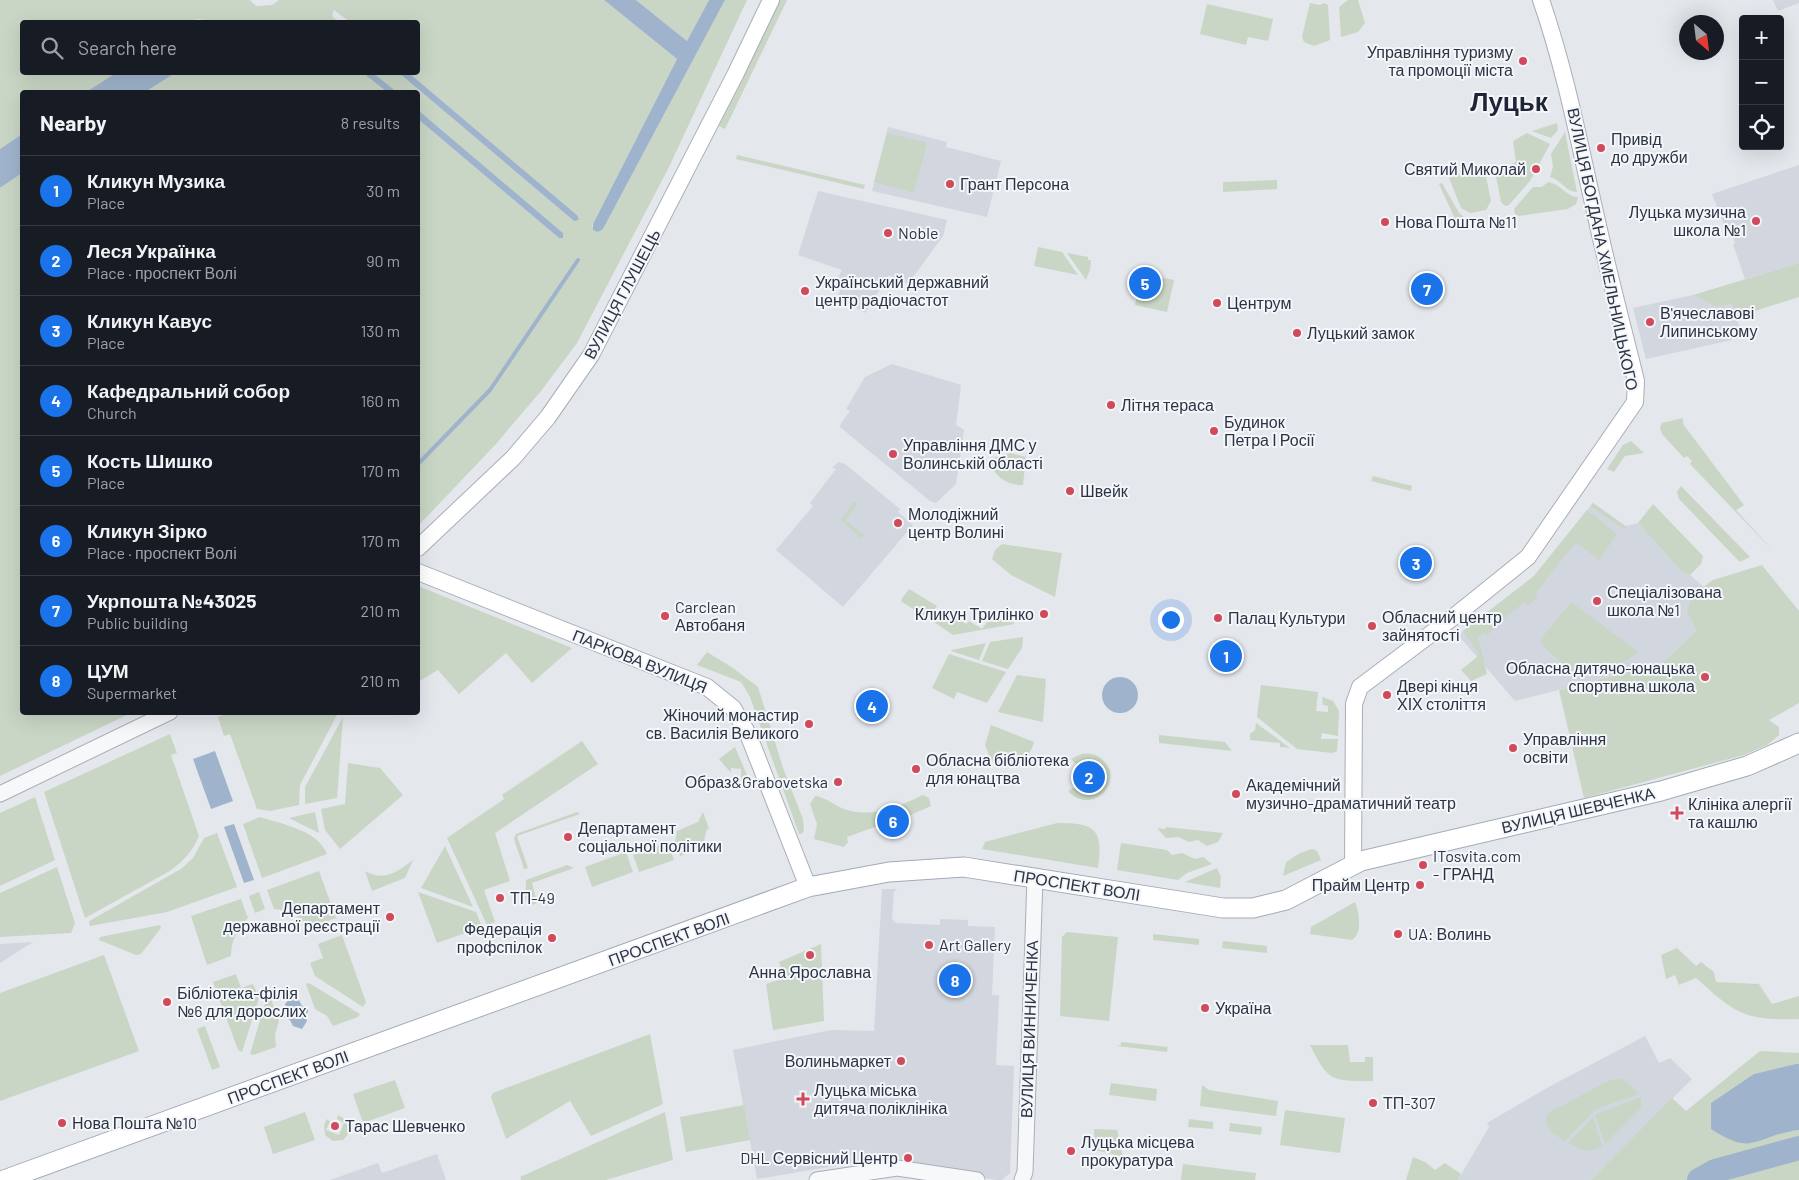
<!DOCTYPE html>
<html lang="en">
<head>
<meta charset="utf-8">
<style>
  body { margin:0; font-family:Barlow,sans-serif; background:#20242c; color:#f1f3f6 }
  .controls { position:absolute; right:15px; top:15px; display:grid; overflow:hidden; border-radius:5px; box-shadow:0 5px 20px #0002 }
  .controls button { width:45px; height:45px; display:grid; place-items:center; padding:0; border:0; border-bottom:1px solid #363941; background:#171b24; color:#f1f3f6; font:25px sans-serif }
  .compass { position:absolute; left:1679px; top:15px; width:45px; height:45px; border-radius:50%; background:#171b24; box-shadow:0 5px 20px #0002; rotate:152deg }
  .you { position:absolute; left:1170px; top:619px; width:18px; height:18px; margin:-12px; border:4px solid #fff; border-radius:50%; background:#1a73e8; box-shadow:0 0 0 8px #1a73e833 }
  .badge { display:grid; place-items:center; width:32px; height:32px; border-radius:50%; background:#1a73e8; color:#fff; font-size:16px; font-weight:700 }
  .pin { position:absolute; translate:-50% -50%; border:2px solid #fff; box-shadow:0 1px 5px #0006 }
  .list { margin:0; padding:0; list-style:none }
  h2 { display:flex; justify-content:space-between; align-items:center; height:65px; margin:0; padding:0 20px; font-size:21px }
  h2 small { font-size:16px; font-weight:400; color:#9ea1a6 }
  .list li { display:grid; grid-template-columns:32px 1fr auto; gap:15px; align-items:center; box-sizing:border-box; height:70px; padding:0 20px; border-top:1px solid #363941 }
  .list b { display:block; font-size:19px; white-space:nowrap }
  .list p { margin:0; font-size:16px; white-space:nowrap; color:#9ea1a6 }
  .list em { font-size:16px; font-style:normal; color:#9ea1a6 }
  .icon { flex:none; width:28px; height:28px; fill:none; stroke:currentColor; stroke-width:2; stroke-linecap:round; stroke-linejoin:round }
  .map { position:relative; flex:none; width:1799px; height:1180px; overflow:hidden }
  .search { position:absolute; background:#171b24; box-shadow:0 5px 20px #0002; left:20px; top:20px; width:400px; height:55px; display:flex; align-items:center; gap:12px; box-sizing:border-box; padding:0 18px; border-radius:5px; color:#9ea1a6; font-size:19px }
  .panel { position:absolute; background:#171b24; box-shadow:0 5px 20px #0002; left:20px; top:90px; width:400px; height:625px; border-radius:5px }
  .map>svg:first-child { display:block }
</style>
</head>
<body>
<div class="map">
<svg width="1799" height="1180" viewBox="0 0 1799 1180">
  <rect width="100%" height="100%" fill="#e4e7ec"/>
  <path fill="#d2d6de" d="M1773,0H1799V3L1778,11Z
    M888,127L947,142L946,147L1001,161L987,217L872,191Z
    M1799,165V263L1745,279L1733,244L1735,243L1731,232L1727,233L1712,194Z
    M818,191L947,220L943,236L908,284L889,275L865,313L837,297L841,289L834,285L842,270L798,255Z
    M1693,295L1716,307L1732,304L1740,327L1730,331L1732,340L1646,359L1633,308Z
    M892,364L961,385L956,425L964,430L956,484L936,503L930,501L840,427L841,423L850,411L846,409L865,377Z
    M838,462L845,464L900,509L898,512L913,525L843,607L776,550L813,506L810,503L836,469L832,468Z
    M1593,503L1626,526L1638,523L1683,573L1690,575L1704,587L1692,595L1697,630L1663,663L1515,701L1458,635L1534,576Z
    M882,889H897L894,892L892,919L896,923L940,925V919L968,920V926L995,927L992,995H999L996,1065L1014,1066L1010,1173L1002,1180H996L900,1164L860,1168L858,1162L757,1179L733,1050L831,1030L874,1031Z
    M33,942L0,963V944Z
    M1645,1036L1659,1063L1670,1058L1692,1079L1591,1180H1458L1489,1127L1487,1123L1545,1089Z
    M437,1154L446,1180H330L378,1163L382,1173Z"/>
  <path fill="#c9d6c5" d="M0,0H250L256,6L272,5L279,0H604L677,59L593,224L592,227L603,229L725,0H747L669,167L577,343L541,391L496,444L418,526V119L559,238H563V233L418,110V92H397L373,73H399L574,221L579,218L578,216L409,73L418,72V22H350L334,10L332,16L339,22H219L197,19L192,22H22V72L116,73L86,92H22V134L0,149Z
    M636,0H709L687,41Z
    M780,0H787L725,129L719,126Z
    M1348,0H1358L1365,23L1358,32L1341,37L1339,7Z
    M1310,3L1319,5L1325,3L1328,5L1330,40L1314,46L1304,42L1302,37Z
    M1207,4L1273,19L1268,41L1248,37L1246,45L1200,34Z
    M176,72L363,73L387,92H145Z
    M1557,123L1558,130L1551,138L1532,131Z
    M1565,132L1577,192C1566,192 1561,180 1550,177L1553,167L1551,154Z
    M887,133L927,143L914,193L874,182Z
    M1527,133L1550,144L1530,181L1509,205L1505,206L1501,202L1495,171L1516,162L1513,141Z
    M737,155L865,185L864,189L736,159Z
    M1484,167L1491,201L1486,210L1470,213L1461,208L1449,178Z
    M22,173V712L131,713L0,776V188Z
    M1277,180V189L1223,192V182Z
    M1548,182C1561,184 1565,196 1578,197L1576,204L1568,209L1518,216L1515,214L1514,209L1533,187H1542Z
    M1442,183L1459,213L1468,220L1456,221L1439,184Z
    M1038,247L1062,252L1078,275L1034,266Z
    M1067,253L1088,257V260H1091L1090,271L1089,272L1086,280Z
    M1799,263V297L1736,317L1732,304L1716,307L1693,295Z
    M1142,274L1174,280L1167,312L1135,305Z
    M1683,418V424L1744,505L1736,510L1776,554L1690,464L1692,461L1687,456L1684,458L1662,434L1660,428L1662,423Z
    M1631,441L1644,453L1625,456L1614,472L1607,469L1623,445Z
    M1010,453L1026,457L1023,485C1007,485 997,478 989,463L992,458Z
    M1373,476L1412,486L1411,491L1371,481Z
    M1681,486L1750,557L1740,562L1734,556L1679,499L1677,492Z
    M854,502H857V505L845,520L864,535L861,538L841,520Z
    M1593,503L1626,527L1624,529L1590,506Z
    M1653,504L1703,556L1701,564L1690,575L1683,573L1638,523Z
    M1587,510L1617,534L1599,560L1576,542L1535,594L1538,597L1528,605L1525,602L1493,627L1494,629L1487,635L1485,633L1478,637L1487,674L1471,681L1461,670L1478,656V652L1463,631L1534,576Z
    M1002,544L1062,553L1055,597L1011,575L992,559L995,550Z
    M1762,565L1799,611V703L1769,720L1779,727V735L1767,745L1744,755L1584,798L1559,690L1663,663L1697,630L1687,612L1692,595L1713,580Z
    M418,586L572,648L532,683L506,653L459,694L438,670L418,682Z
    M909,589L937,606L928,618L902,602L901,600Z
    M1571,602L1638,652L1626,661L1579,679L1544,647L1540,640Z
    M944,610L966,624L969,621L982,629L995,611L1012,618L1014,624L953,635L934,622Z
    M1023,637L1022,648L1008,669L982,661L990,642Z
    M986,643L979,660L951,651L952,650Z
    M707,652L733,668L758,687L783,768L803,819L804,831L801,834H799L750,697L741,682L697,665Z
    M949,654L1006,672L987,703L957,692L954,699L932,688Z
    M1017,675L1046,679L1043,722L998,712Z
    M1261,685L1318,692L1316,711L1328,712V706L1323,705L1322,697L1333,701L1339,711L1338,736L1322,733L1321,739H1338L1337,751L1332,753L1297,749L1257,717Z
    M230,712L338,713L300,785L299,805L270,811L257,809L230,734L224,736L218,717Z
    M343,717L337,798L305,804V787Z
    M1256,723L1290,748L1280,747V743L1250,740V734L1255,730Z
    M991,725L1034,742C1030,756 1022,766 1006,767L991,760L985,745Z
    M170,734L177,753L171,755L199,836C192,852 183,862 168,872L85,918L44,792Z
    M1159,735L1225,742L1232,751L1159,743Z
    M582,741L598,764L495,833L510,881L484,890L495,922L487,925L447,838L504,799L502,795Z
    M735,747L747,775L741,782V769L731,768V773L719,759Z
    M1081,754C1095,752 1104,758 1110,770C1115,795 1085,811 1068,791L1073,788L1099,790L1101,767L1076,764L1071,759Z
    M348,763L380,768L403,795L340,849L325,830L321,809L345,804Z
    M923,795L929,798L931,806L897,821L894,818L889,817L883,824L847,837L848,842L844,847L814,839L817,824L810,804L815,796C826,797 836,807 847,810C873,818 900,806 923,795Z
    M35,797L55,860L0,886V813Z
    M315,812L319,833L289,818Z
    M577,812L580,814L517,836L528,868L524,869L514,839L516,834Z
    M703,812L709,829H707L702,848L680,856L675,843L677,831L698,822Z
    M260,817C281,824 318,830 327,854L262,878L243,824Z
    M1057,823C1097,823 1103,830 1098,868L982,849L985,842Z
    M1166,827L1223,833L1218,842L1207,846L1198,840L1189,842L1178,837L1166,838L1157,828L1165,829Z
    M217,833L237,887L167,912L90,926L89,922L91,920L181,869L193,858L204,838Z
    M668,842L674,860L639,872L633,855Z
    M1121,843L1167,850L1172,855L1182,853L1195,859L1203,857L1212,864L1187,873L1178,880L1117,870Z
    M445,846L473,907L421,888Z
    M1312,849L1317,851L1321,860L1283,876L1286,862L1300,853Z
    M626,852L633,872L592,887L585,867Z
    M413,860L405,878L372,891L365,871C384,882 397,872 413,860Z
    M567,865L574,868L532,883L537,903L529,906L525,899L526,880Z
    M57,867L75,923L71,933L0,937V893Z
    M1217,868L1221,877L1220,888L1185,882Z
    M319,871L336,918L308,928C301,916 288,910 274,909L267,890Z
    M259,892L265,909L255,913L249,896Z
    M418,892L476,912L482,927L437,943Z
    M241,899L248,918C237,927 231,942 231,956L207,965L191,916Z
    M1355,902C1359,912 1363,933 1352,940L1310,934L1311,927Z
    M160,925L161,928L141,954L136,955L99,940L100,937Z
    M1067,932L1118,937L1109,1021L1060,1016L1062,937Z
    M1153,934L1199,939V945L1153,940Z
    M342,935L366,1002L363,1007L315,976L310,963L323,958L318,944Z
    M1223,941L1267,946V953L1222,948Z
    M821,944L824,1021L773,1030L766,984L784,978L779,962Z
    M1677,948L1696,966L1701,962L1714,972L1716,982L1759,984L1772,1004L1799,996V1019C1744,1021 1735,1013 1696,978L1679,985L1675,975L1666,979L1661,955Z
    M104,955L139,1051L0,1101V993Z
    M236,974L241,988L253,984L259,998L242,1052L238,1050L213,982Z
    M309,983L360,1014L358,1017L333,1026L327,1016L315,1009L306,984Z
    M270,996L279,1021L275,1034L276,1047L253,1055L250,1054L267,997Z
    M205,1026L220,1067L212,1070L197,1029Z
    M650,1034L663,1104L591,1136L570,1101L506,1139L491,1097L493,1093Z
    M1121,1042L1168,1047L1167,1052L1117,1046L1121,1045Z
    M1310,1045H1348L1350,1062H1365V1057H1373V1081C1332,1081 1328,1082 1310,1045Z
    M1760,1051L1799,1053V1064L1754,1074L1736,1088L1792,1131L1799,1130V1180H1591L1672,1098L1686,1111Z
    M1620,1079L1628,1083L1638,1094L1596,1109L1565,1141C1554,1134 1542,1128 1548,1113L1610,1080Z
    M395,1080L405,1108L363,1123L353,1094Z
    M1111,1083L1157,1089L1156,1101L1109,1095Z
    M1202,1085L1209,1090L1278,1101L1276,1116L1200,1106Z
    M1641,1097V1108L1605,1144L1595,1115Z
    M744,1105L750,1140L686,1152L680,1117Z
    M1285,1110L1345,1118L1340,1153L1280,1145Z
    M305,1112L315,1140L273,1154L264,1127Z
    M665,1112L673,1160L606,1180H521L520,1177Z
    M338,1115L348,1121L349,1133L343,1140L333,1141L325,1135L324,1125L327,1119L330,1122L326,1130L339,1135L344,1123L337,1119Z
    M1593,1117L1602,1146C1589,1154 1581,1150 1568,1143Z
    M1189,1119L1213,1122V1129L1188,1127Z
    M1230,1123L1262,1127L1261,1135L1229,1131Z
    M1094,1129L1117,1130L1123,1157L1095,1150Z
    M1413,1157L1425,1162L1435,1170L1445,1163L1461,1174L1458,1180H1406Z
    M1183,1164L1256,1173L1255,1180H1181Z"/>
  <path fill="#9fb4cc" d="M604,0H636L687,41L709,0H725L603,229L598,232L593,230V224L677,59Z
    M116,73V72L175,73L145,92H86Z
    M363,73H373L397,92H387Z
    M399,73H409L578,216L579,220L574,221Z
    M418,110L563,233V238H559L418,119Z
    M22,134V173L0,188V149Z
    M1102 695a18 18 0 1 1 36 0a18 18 0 1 1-36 0Z
    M215,751L233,801L211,809L193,759Z
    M234,824L254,880L244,883L224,827Z
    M291,997L299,1000L302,1006L308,1008V1012L305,1015L307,1021L302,1029L293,1026L290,1020L284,1017L287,1011L285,1004Z
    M1796,1064H1799V1130C1756,1135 1755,1158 1711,1129V1103L1754,1074Z"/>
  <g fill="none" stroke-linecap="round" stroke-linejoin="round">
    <path stroke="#9fb4cc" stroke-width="4" d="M418,464L490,390L578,260"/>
    <path stroke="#9fb4cc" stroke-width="24" d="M1699,1180L1715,1171L1799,1148"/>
    <defs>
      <path id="tertiary" d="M0,794L170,712
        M817,1180L897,1168L977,1180
        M1022,1180L1025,1172L1035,878"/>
      <path id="secondary" d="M418,548L513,458L548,417L591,355L736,73L771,0
        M418,572L707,687L733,708L748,734L808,887
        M1353,865L1354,704L1360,687L1456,615L1528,557L1635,402L1636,381C1623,328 1609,275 1597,221C1580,147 1566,72 1541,0"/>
      <path id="primary" d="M4,1180L808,887L889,872L964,867L1223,908H1253L1286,900L1361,861L1661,791L1747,766L1799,743"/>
    </defs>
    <use href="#tertiary" stroke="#a9aeb7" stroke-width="17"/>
    <use href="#secondary" stroke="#a9aeb7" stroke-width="18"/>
    <use href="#primary" stroke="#a3abb8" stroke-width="21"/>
    <use href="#tertiary" stroke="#f7f8fa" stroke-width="15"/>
    <use href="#secondary" stroke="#fff" stroke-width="16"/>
    <use href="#primary" stroke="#fff" stroke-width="19"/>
  </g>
  <g fill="#d1495b" stroke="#f4f6f9" stroke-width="2">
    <circle cx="1523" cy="61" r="5"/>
    <circle cx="1601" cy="148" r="5"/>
    <circle cx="1536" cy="169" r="5"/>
    <circle cx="950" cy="184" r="5"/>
    <circle cx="1756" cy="221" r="5"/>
    <circle cx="1385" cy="222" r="5"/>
    <circle cx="888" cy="233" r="5"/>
    <circle cx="805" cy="291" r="5"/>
    <circle cx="1217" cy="303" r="5"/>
    <circle cx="1650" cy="322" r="5"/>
    <circle cx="1297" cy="333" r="5"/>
    <circle cx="1111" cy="405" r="5"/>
    <circle cx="1214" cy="431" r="5"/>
    <circle cx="893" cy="454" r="5"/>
    <circle cx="1070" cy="491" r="5"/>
    <circle cx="898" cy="523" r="5"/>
    <circle cx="1597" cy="601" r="5"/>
    <circle cx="1044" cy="614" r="5"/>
    <circle cx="665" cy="616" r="5"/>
    <circle cx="1218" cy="618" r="5"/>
    <circle cx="1372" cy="626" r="5"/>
    <circle cx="1705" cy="677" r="5"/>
    <circle cx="1387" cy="695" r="5"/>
    <circle cx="809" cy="724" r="5"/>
    <circle cx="1513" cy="748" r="5"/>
    <circle cx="916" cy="769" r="5"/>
    <circle cx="838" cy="782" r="5"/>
    <circle cx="1236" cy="794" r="5"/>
    <path d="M1674.5 805.5h5v5h5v5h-5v5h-5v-5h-5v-5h5z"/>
    <circle cx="568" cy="837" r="5"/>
    <circle cx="1423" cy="865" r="5"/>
    <circle cx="1420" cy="885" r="5"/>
    <circle cx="500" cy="898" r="5"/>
    <circle cx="390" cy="917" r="5"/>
    <circle cx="1398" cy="934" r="5"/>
    <circle cx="552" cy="938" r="5"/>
    <circle cx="929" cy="945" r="5"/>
    <circle cx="810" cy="955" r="5"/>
    <circle cx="167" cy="1002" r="5"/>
    <circle cx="1205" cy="1008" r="5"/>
    <circle cx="901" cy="1061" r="5"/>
    <path d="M800.5 1091.5h5v5h5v5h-5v5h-5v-5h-5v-5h5z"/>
    <circle cx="1373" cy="1103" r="5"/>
    <circle cx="62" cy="1123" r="5"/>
    <circle cx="335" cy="1126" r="5"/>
    <circle cx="1071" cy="1151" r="5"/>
    <circle cx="908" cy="1158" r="5"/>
  </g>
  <g text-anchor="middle" stroke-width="4" stroke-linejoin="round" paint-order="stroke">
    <g font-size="16" fill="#2b3445" stroke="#f4f6f9" text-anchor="start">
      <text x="1513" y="58" text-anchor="end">Управління туризму<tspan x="1513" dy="18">та промоції міста</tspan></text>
      <text x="1611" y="145">Привід<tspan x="1611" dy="18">до дружби</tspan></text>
      <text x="1526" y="175" text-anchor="end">Святий Миколай</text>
      <text x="960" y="190">Грант Персона</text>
      <text x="1746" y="218" text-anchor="end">Луцька музична<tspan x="1746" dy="18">школа №1</tspan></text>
      <text x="1395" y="228">Нова Пошта №11</text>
      <text x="898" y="239">Noble</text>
      <text x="815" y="288">Український державний<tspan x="815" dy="18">центр радіочастот</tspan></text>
      <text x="1227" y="309">Центрум</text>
      <text x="1660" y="319">В'ячеславові<tspan x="1660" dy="18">Липинському</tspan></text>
      <text x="1307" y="339">Луцький замок</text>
      <text x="1121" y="411">Літня тераса</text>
      <text x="1224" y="428">Будинок<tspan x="1224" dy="18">Петра І Росії</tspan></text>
      <text x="903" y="451">Управління ДМС у<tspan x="903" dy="18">Волинській області</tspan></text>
      <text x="1080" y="497">Швейк</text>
      <text x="908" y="520">Молодіжний<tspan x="908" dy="18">центр Волині</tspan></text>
      <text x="1607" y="598">Спеціалізована<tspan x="1607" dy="18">школа №1</tspan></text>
      <text x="675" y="613">Carclean<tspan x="675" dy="18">Автобаня</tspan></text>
      <text x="1034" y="620" text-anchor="end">Кликун Трилінко</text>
      <text x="1382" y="623">Обласний центр<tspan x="1382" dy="18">зайнятості</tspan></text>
      <text x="1228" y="624">Палац Культури</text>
      <text x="1695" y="674" text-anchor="end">Обласна дитячо-юнацька<tspan x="1695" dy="18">спортивна школа</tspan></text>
      <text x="1397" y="692">Двері кінця<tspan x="1397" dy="18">ХІХ століття</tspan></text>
      <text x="799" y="721" text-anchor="end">Жіночий монастир<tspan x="799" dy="18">св. Василія Великого</tspan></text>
      <text x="1523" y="745">Управління<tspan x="1523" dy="18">освіти</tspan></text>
      <text x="926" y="766">Обласна бібліотека<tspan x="926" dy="18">для юнацтва</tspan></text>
      <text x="828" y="788" text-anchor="end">Образ&amp;Grabovetska</text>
      <text x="1246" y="791">Академічний<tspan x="1246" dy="18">музично-драматичний театр</tspan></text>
      <text x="1688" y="810">Клініка алергії<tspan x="1688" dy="18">та кашлю</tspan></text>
      <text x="578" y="834">Департамент<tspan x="578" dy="18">соціальної політики</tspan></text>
      <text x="1433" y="862">ITosvita.com<tspan x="1433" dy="18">- ГРАНД</tspan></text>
      <text x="1410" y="891" text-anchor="end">Прайм Центр</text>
      <text x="510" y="904">ТП-49</text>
      <text x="380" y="914" text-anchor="end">Департамент<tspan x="380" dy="18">державної реєстрації</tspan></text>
      <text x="542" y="935" text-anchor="end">Федерація<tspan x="542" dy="18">профспілок</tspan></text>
      <text x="1408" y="940">UA: Волинь</text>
      <text x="939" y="951">Art Gallery</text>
      <text x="810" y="978" text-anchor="middle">Анна Ярославна</text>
      <text x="177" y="999">Бібліотека-філія<tspan x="177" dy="18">№6 для дорослих</tspan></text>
      <text x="1215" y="1014">Україна</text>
      <text x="891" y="1067" text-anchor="end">Волиньмаркет</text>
      <text x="814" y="1096">Луцька міська<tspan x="814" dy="18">дитяча поліклініка</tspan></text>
      <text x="1383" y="1109">ТП-307</text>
      <text x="72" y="1129">Нова Пошта №10</text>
      <text x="345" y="1132">Тарас Шевченко</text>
      <text x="1081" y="1148">Луцька місцева<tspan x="1081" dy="18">прокуратура</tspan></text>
      <text x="898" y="1164" text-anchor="end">DHL Сервісний Центр</text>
    </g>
    <g font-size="16" fill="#2b3445" stroke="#f4f6f9">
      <text transform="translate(1603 249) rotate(78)" y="6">ВУЛИЦЯ БОГДАНА ХМЕЛЬНИЦЬКОГО</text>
      <text transform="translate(622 294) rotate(-62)" y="6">ВУЛИЦЯ ГЛУШЕЦЬ</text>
      <text transform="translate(640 661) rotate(22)" y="6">ПАРКОВА ВУЛИЦЯ</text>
      <text transform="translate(1578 810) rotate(-13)" y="6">ВУЛИЦЯ ШЕВЧЕНКА</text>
      <text transform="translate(1077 885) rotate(9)" y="6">ПРОСПЕКТ ВОЛІ</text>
      <text transform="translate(669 939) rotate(-20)" y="6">ПРОСПЕКТ ВОЛІ</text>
      <text transform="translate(1029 1029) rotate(-88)" y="6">ВУЛИЦЯ ВИННИЧЕНКА</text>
      <text transform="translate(288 1077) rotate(-20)" y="6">ПРОСПЕКТ ВОЛІ</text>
    </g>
    <g font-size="26" font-weight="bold" fill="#1d2536" stroke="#f4f6f9">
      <text x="1509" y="111">Луцьк</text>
    </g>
  </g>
</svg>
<div class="controls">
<button>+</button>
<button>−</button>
<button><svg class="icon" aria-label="locate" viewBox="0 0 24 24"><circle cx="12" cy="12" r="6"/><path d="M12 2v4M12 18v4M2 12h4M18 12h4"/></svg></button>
</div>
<svg class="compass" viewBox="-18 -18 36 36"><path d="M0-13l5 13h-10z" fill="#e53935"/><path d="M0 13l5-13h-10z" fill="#9ea1a6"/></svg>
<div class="you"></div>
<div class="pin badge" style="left:1226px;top:656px">1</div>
<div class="pin badge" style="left:1089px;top:777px">2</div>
<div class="pin badge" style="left:1416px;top:563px">3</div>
<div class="pin badge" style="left:872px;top:706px">4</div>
<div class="pin badge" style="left:1145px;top:283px">5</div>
<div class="pin badge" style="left:893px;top:821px">6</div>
<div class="pin badge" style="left:1427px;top:289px">7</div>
<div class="pin badge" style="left:955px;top:980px">8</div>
<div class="search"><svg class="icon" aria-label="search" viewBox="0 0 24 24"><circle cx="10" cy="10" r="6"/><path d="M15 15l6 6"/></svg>Search here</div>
<section class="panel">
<h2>Nearby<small>8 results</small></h2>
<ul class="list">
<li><span class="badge">1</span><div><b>Кликун Музика</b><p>Place</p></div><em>30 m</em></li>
<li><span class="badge">2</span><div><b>Леся Українка</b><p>Place · проспект Волі</p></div><em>90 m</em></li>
<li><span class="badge">3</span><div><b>Кликун Кавус</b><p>Place</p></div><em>130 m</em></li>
<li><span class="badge">4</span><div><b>Кафедральний собор</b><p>Church</p></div><em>160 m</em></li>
<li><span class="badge">5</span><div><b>Кость Шишко</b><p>Place</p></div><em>170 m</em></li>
<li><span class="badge">6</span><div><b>Кликун Зірко</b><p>Place · проспект Волі</p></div><em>170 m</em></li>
<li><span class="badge">7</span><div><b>Укрпошта №43025</b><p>Public building</p></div><em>210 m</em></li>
<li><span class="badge">8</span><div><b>ЦУМ</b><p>Supermarket</p></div><em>210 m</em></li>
</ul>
</section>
</div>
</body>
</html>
